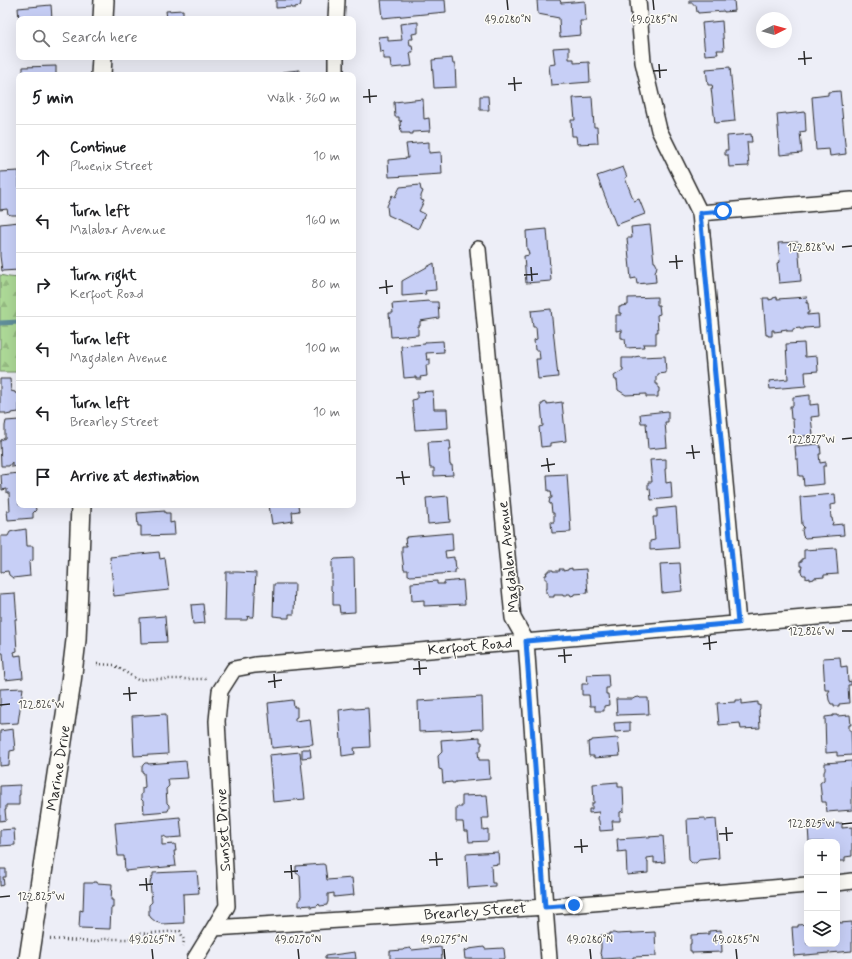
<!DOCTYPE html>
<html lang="en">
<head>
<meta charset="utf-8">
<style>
  body { margin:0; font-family:Mynerve,sans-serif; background:#f2f2f2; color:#202124 }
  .controls { position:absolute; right:12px; bottom:12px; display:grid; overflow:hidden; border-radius:8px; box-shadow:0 4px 16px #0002 }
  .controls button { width:36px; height:36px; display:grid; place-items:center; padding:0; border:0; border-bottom:1px solid #e0e0e0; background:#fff; color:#202124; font:20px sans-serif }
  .compass { position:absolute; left:756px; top:12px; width:36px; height:36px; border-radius:50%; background:#fff; box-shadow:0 4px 16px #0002; rotate:85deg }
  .stop { position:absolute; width:12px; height:12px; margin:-9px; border:3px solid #1a73e8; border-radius:50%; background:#fff }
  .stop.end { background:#1a73e8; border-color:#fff; box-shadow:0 1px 4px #0008 }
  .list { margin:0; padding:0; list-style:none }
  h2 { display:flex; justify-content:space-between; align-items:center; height:52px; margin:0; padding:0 16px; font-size:17px }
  h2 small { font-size:13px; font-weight:400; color:#757577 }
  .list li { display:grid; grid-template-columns:26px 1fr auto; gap:12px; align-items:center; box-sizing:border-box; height:64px; padding:0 16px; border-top:1px solid #e0e0e0 }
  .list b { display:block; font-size:15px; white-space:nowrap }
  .list p { margin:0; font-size:13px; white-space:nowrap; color:#757577 }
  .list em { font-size:13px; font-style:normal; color:#757577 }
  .icon { flex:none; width:22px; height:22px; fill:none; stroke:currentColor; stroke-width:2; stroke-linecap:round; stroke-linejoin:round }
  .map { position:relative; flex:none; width:852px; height:959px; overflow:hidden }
  .search { position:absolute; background:#fff; box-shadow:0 4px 16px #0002; left:16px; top:16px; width:340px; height:44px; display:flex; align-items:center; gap:10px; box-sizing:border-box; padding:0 14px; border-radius:8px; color:#757577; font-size:15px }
  .panel { position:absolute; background:#fff; box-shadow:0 4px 16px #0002; left:16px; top:72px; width:340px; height:436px; border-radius:8px }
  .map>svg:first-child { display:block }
</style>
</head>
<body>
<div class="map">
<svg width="852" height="959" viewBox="0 0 852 959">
  <defs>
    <pattern id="forest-firs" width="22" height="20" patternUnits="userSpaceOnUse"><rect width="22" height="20" fill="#add997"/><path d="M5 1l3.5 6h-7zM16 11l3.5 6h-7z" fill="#95ba82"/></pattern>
  </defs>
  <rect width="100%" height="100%" fill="#edeef7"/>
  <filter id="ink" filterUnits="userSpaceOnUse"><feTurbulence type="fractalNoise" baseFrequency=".025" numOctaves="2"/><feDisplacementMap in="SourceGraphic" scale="8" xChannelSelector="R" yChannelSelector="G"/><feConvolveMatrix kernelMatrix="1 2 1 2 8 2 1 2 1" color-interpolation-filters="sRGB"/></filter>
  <g filter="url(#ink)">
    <path fill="url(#forest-firs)" stroke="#6c8261" d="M0,275L9,277L19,278V372H0Z"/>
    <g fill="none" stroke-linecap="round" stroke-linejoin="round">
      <path stroke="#608e9a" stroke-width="5" d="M0,323L19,322"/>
    </g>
    <path fill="#c7cff6" stroke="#2b2b2b" d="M276,0H301V3L300,6L295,7V8H291V7L276,8Z
      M380,0H445L446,12L382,18Z
      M537,0H560L561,3L585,1L586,21H580L581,35L560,37L559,18L538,14Z
      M689,0H734L735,11L724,12V11L698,13V12H697L696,5H693V3H689Z
      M51,5L52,19H19V20L18,8Z
      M183,10V19H167L166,11Z
      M722,21L724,50H717L718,54L705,55L702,23Z
      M418,22V33L412,34L413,39H409L410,45H412L413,52H410L412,66L391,68L390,59H383V51L380,52L378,37L388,36V41L402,40L400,24Z
      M569,47V59H574V63L589,62L590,82L551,85L549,65L555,64L553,48Z
      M452,58L453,64H455L456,87L434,88L432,60Z
      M56,66V75H23V67Z
      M730,67L735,121L715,123L711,88H713L712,85H708L706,69Z
      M299,70V75H283L282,72Z
      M840,91L846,154L830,156L829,149L816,150L812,97L828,95V92Z
      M480,96H488L489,110H480Z
      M592,97L594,127H597L598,143L577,144L576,136H572L571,120H575L573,98Z
      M423,99L424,119L429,118L430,131L413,132V134H410V133H401L400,122L402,121H399V117H395L394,102Z
      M805,112L806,131L800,132L802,153L780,155L777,114L786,113V114Z
      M751,134L752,142H747L749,166L729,167L728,155H725V150H728L727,136Z
      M429,142V153L441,152L442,174L408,176L389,177L388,160L408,158L406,144Z
      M623,167L627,177L625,178L634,201L639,199L645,214L616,225L597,176Z
      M19,171V215H11L8,214L7,209L0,210V172Z
      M420,185L421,190L423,191L421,196V200L424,201L419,211L425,214L418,229L388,215L387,206L392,195L395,197L400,187Z
      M19,222V270L2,271L0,256V224Z
      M650,225L654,262H655L657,266L656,270L655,271L656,282L637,284L636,278L631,279L627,238H632L631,227Z
      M547,229L551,281L526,283L524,256L529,255L528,250H527L526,231Z
      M798,242L801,281L779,283L777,263L780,262L778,243Z
      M434,263L436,290L425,291L426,294L402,296V281Z
      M657,297V305H659L660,314L657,315L658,332H656V344H643L644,347L626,348L625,339H623V338H621V332H622V330L616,331V315H621V313H619V307H621V306L628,305V298Z
      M777,297V299L807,297L808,302H806V303H808L809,313H807V315L818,314L819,327L804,328V329H800V328L793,329V331H787V329L781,330L782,331L774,332V330H772V336H768V335H766L763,298H769V300L773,299V298Z
      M429,301V302H438L439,318L420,321V326H418V335L391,337L389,313H393L392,304Z
      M551,309L558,377L538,379L536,359H540L539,350H535L534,340L537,339L536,327H533L531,311Z
      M443,341L444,352L426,353L427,360L430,359V365H426L427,376L420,377L421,379H416V377L404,378L401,346L425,344V342Z
      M804,343L805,357L817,356L818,371L805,372L806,386L770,389L769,381L788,379L786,344Z
      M640,356V357L665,356L666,373L658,374V376L656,377V384H658V388H659V392H658V397H646V394L626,395L618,390L617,380H615L614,376L623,370V368H622V358H634V357Z
      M0,379H10L11,391L15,392V393L19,394V412L11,413V414L6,415V413H0Z
      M433,391L434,409H447L448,428L415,430L412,400L417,399V392Z
      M810,395V405L818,404L819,416L811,417L813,435L794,437L793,419H791L790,406H793V397Z
      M547,402V404L562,402L566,441L550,443V446L541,447L539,427L543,426L541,404H543V403Z
      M668,411V422H665L667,447L648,449L646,423H641L640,414Z
      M19,420V466L12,467V462L9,466H1L0,442L1,440L5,438V426L6,421Z
      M450,441L451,450H449L450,465H452L453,475L434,476V468H430L428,442Z
      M820,444L821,454H819L820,463L826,462V466H823L824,484L804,486L803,476H799L798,459H796L795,446Z
      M666,459V469H665L666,483L671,482L672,498L651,500L650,488L648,489V482H652L650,460Z
      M19,473V505H35L36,510L33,513V518L8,520L7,511H10L9,493H7V489L2,490L1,475Z
      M567,474L571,532L552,533L551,522H554V513H552L551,504L549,503L550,498H552L551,491H548L547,475Z
      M835,494L836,504L830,505L831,518H832L833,523L832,524V525L843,524L844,535L805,538L803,536L802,530L804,527L802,525L800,497Z
      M448,496L450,522L428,524L426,498Z
      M269,505H298L299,511L292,512L293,521L272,524Z
      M676,507L679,548L650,550V541L655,540L653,517H657V509Z
      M165,511V513H170V523L174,522L175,535L141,536V526H138L137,513Z
      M26,529L27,546H33V560L29,562L30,576L13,578L9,575L8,571L1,572V536H8L10,532L14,531Z
      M452,533L453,550L445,551L446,558L454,557V560H455L456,570H455V573L410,576L409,575H408V570H404L402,554V546H407V545H406L405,538H407L406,537Z
      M836,548L838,574L824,575V577L814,578V579L810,580V578L806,579V575H803L802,574L801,571L802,566H800V561H802V559H804V550Z
      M159,552L160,559L165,558L169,590L114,596L110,557Z
      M354,558L355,612L340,613L339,605H333V592L331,590V580L332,579V562L335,559Z
      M680,563L682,591L662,593L660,564Z
      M572,568V570L586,569L588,593L574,594V595L571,596L570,594H567V596H563V595H554V597H549V596H548V593H546V589H547V579H545V575H547L546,572H548V570H553V571H560L559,569H563V571L568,570V569Z
      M226,572H238L256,573L254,616L253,617H249L248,616L247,620H225Z
      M463,580L465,604L424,606V600L412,601L411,583L437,581V584H444V582Z
      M274,584H295L294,614H289V618H283V617L273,616Z
      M15,593L17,619H15L17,651L14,652L15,656L21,655L23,678L5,680L3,653H0V594Z
      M203,604L205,623L193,624L191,605Z
      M165,616L167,642L141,643L140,618Z
      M840,657L841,667L847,666L848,682L851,681V685H848L849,703L839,704V706H834V704H831L829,700L828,693L830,690H825L823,658Z
      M608,674L609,688H606V694H608L609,705L604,706V711H595V706H590L589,695H582V684H588L587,675Z
      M23,688L18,723L0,724V689Z
      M482,697L483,729L419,732L418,701Z
      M639,697L640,698H648L649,714L617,715L616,699H633L634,698Z
      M293,700L294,707H297V717L295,718V721L310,719L313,744L272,748L268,703Z
      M736,700H742V704L758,702V705H760V709L759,710L760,728L741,729L740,723L719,725L717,703L736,702Z
      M353,708L355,709L368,708L370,747L354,748L355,754L342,756L339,710Z
      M166,714L168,754L134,756L132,716Z
      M833,715H837V716L850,715L851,725H849V730H851L852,755L837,756V752L826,753L825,717L833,716Z
      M630,722V731L615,732L614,723Z
      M13,729L15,750L10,751L9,765L0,766V731Z
      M480,737V742H482V745H481V751H478L479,760H489L490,779L455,782V783H452V782L443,783L442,770L439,769L438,756L442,752L441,740Z
      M618,738L620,756L594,758V756H589L588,742L592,741V740Z
      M302,749H310L311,757L302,758Z
      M300,752L305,799L273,802L269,755Z
      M186,761L188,778L168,779L169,786L166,789L167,803L169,805V809L168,810V811L144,813L143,801L141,799V795L142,793V788L145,787L144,773L142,772V767L143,765L145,763H148V764Z
      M852,761V810L827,812L826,802H822L820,783L824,780V772L825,770V763Z
      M618,782V787H623L624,811L620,812V821H612L613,830L600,831L599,821L598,819L599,812L589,813V809H592V803H594L593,784Z
      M20,785V795H19V805H6V810H5L6,820L0,821V786Z
      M487,795L489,818H482L483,830L488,829V841L469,842L468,831H464L463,822H456V807H462V796Z
      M180,817L182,837L167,838L164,836H162V845L175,844L176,851H174L176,866L125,871L124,856H118L115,823Z
      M705,818V820L716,819L719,858L699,860L696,863H692L689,860L687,819Z
      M842,823V828L852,827V856L845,857V861H837V842H809L808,826Z
      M14,829L15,845L0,846V830Z
      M663,836L665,862L654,863V857L647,858V861H648V873L627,875L626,851L618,852L617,839Z
      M498,852L499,864L491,865L492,883H495V886L468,888L466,854Z
      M323,864L325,865L327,880L352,878L354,895L334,897V893L328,894V902L327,904V905L320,906L319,904L317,906L311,907V905L299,906V900L301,897L300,875L296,873V866Z
      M0,869H6V877H3L4,885L0,886Z
      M197,871L199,893L183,894L184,923L162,924L156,922L151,918L149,915V905L152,902L150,883L151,879L153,876V873Z
      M93,882H97V883L112,884L111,900H113V908H111L110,929L79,928L80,910L83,911L84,883H93Z
      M837,922H840V923L852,922V951L794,956L792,927H798V925L807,924V944H837Z
      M721,930L722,952L692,953V951H690V944H691V935L709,934V931Z
      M655,932L656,956L633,957V959H620V958L602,959V956L600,954L601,948V935H609L610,933H614L617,934Z
      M441,947L442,959H390V951L403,950L404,949L410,948L412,950Z
      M484,947L485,949L503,948L504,949L505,958L504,959H465L464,951L468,950L469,949Z
      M355,952L356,959H325V956Z"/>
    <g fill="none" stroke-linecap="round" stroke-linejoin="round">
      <defs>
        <path id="minor" d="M638,0L643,62L659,130L700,213L738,623
          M336,19L337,0
          M336,75V57
          M700,213L852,200
          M478,249L513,618L526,641L545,907L549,959
          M837,883L852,881
          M214,928L545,907L807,885
          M195,959L214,928L227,906L217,721L220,691L234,669L255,665L852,614"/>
        <path id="tertiary" d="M103,19L104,0
          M101,75L102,57
          M29,959L71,682L76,640L81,505"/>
      </defs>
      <use href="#minor" stroke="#2b2b2b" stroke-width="18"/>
      <use href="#tertiary" stroke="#2b2b2b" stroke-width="22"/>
      <path stroke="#2b2b2b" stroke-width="2.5" stroke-dasharray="1 3" stroke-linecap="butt" d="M97,664L114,665L138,680L148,679H208
        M50,939L95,942L103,939H129L137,934L180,931L184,940L183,946"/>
      <use href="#minor" stroke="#fdfcf7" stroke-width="15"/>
      <use href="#tertiary" stroke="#fdfcf7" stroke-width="19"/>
    </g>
  </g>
  <g fill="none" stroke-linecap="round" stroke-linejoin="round" filter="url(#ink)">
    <path stroke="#1a73e8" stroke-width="5" d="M574,905L545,907L526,641L738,623L700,213L723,211"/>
  </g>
  <path fill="none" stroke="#2b2b2b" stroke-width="1.5" d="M507,0L508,10M653,0L654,10M804,51L805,65M798,59L812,58M659,64L660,78M653,71L667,70M514,77L515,91M508,84L522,83M369,89L370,103M363,97L377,96M842,247L852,246M676,255L677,269M669,262L683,261M531,267L532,281M524,275L538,274M386,280L387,294M379,288L393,286M842,439L852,438M692,445L694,459M686,453L700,452M547,458L549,472M541,466L555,464M402,471L404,485M396,478L410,477M842,631H852M709,636L710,650M703,644L717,642M564,649L565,663M558,656L572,655M419,661L420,675M413,669L427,668M274,674L275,688M268,682L282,680M129,687L130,701M123,694L137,693M0,705L10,704M842,824L852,823M726,827L727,841M719,834L733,833M581,839L582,853M574,847L588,846M436,852L437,866M429,860L443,859M291,865L292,879M284,872L298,871M146,878L147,891M139,885L153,884M0,897L10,896M152,949L153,959M298,949L299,959M444,949L445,959M590,949L591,959M736,949L737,959"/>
  <g text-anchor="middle" stroke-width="3" stroke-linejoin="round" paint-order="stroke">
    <g font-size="15" fill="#2b2b2b" stroke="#fdfcf7">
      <text transform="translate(508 557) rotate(-96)" y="5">Magdalen Avenue</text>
      <text transform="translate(470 646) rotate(-5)" y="5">Kerfoot Road</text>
      <text transform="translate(58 768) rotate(-81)" y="5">Marine Drive</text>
      <text transform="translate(223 830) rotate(-93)" y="5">Sunset Drive</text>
      <text transform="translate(475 911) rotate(-4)" y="5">Brearley Street</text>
    </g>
  </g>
  <g font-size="10" text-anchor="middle" fill="#2b2b2b" stroke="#fdfcf7" stroke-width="3" stroke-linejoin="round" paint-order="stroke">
    <text x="508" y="23">49.0280°N</text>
    <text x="654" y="23">49.0285°N</text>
    <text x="811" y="251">122.828°W</text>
    <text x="811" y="443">122.827°W</text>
    <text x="811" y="635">122.826°W</text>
    <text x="41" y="708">122.826°W</text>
    <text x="811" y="827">122.825°W</text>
    <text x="41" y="900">122.825°W</text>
    <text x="152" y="943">49.0265°N</text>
    <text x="298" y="943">49.0270°N</text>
    <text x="444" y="943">49.0275°N</text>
    <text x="590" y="943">49.0280°N</text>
    <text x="736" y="943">49.0285°N</text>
  </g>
</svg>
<div class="controls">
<button>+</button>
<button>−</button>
<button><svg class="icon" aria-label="layers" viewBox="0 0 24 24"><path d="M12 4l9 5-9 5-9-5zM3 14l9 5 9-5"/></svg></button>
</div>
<svg class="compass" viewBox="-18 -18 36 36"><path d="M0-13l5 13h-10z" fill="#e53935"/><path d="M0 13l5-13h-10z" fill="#757577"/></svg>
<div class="stop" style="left:723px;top:211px"></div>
<div class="stop end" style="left:574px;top:905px"></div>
<div class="search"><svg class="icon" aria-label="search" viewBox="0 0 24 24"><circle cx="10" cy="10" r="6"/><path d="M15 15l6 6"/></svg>Search here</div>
<section class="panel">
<h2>5 min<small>Walk · 360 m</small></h2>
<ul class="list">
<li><svg class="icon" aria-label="ahead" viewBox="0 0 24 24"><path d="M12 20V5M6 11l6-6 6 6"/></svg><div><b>Continue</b><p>Phoenix Street</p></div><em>10 m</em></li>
<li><svg class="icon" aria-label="left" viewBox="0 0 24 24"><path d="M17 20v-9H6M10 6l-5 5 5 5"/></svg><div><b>Turn left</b><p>Malabar Avenue</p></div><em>160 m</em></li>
<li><svg class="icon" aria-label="right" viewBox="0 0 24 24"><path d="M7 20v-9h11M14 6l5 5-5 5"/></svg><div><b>Turn right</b><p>Kerfoot Road</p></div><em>80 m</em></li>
<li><svg class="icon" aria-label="left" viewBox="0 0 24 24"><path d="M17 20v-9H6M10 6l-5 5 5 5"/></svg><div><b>Turn left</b><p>Magdalen Avenue</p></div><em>100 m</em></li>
<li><svg class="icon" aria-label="left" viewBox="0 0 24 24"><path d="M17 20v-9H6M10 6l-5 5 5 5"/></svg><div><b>Turn left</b><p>Brearley Street</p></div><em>10 m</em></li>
<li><svg class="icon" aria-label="arrive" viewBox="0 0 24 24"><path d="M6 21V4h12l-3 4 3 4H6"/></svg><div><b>Arrive at destination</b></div></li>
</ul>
</section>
</div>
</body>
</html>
